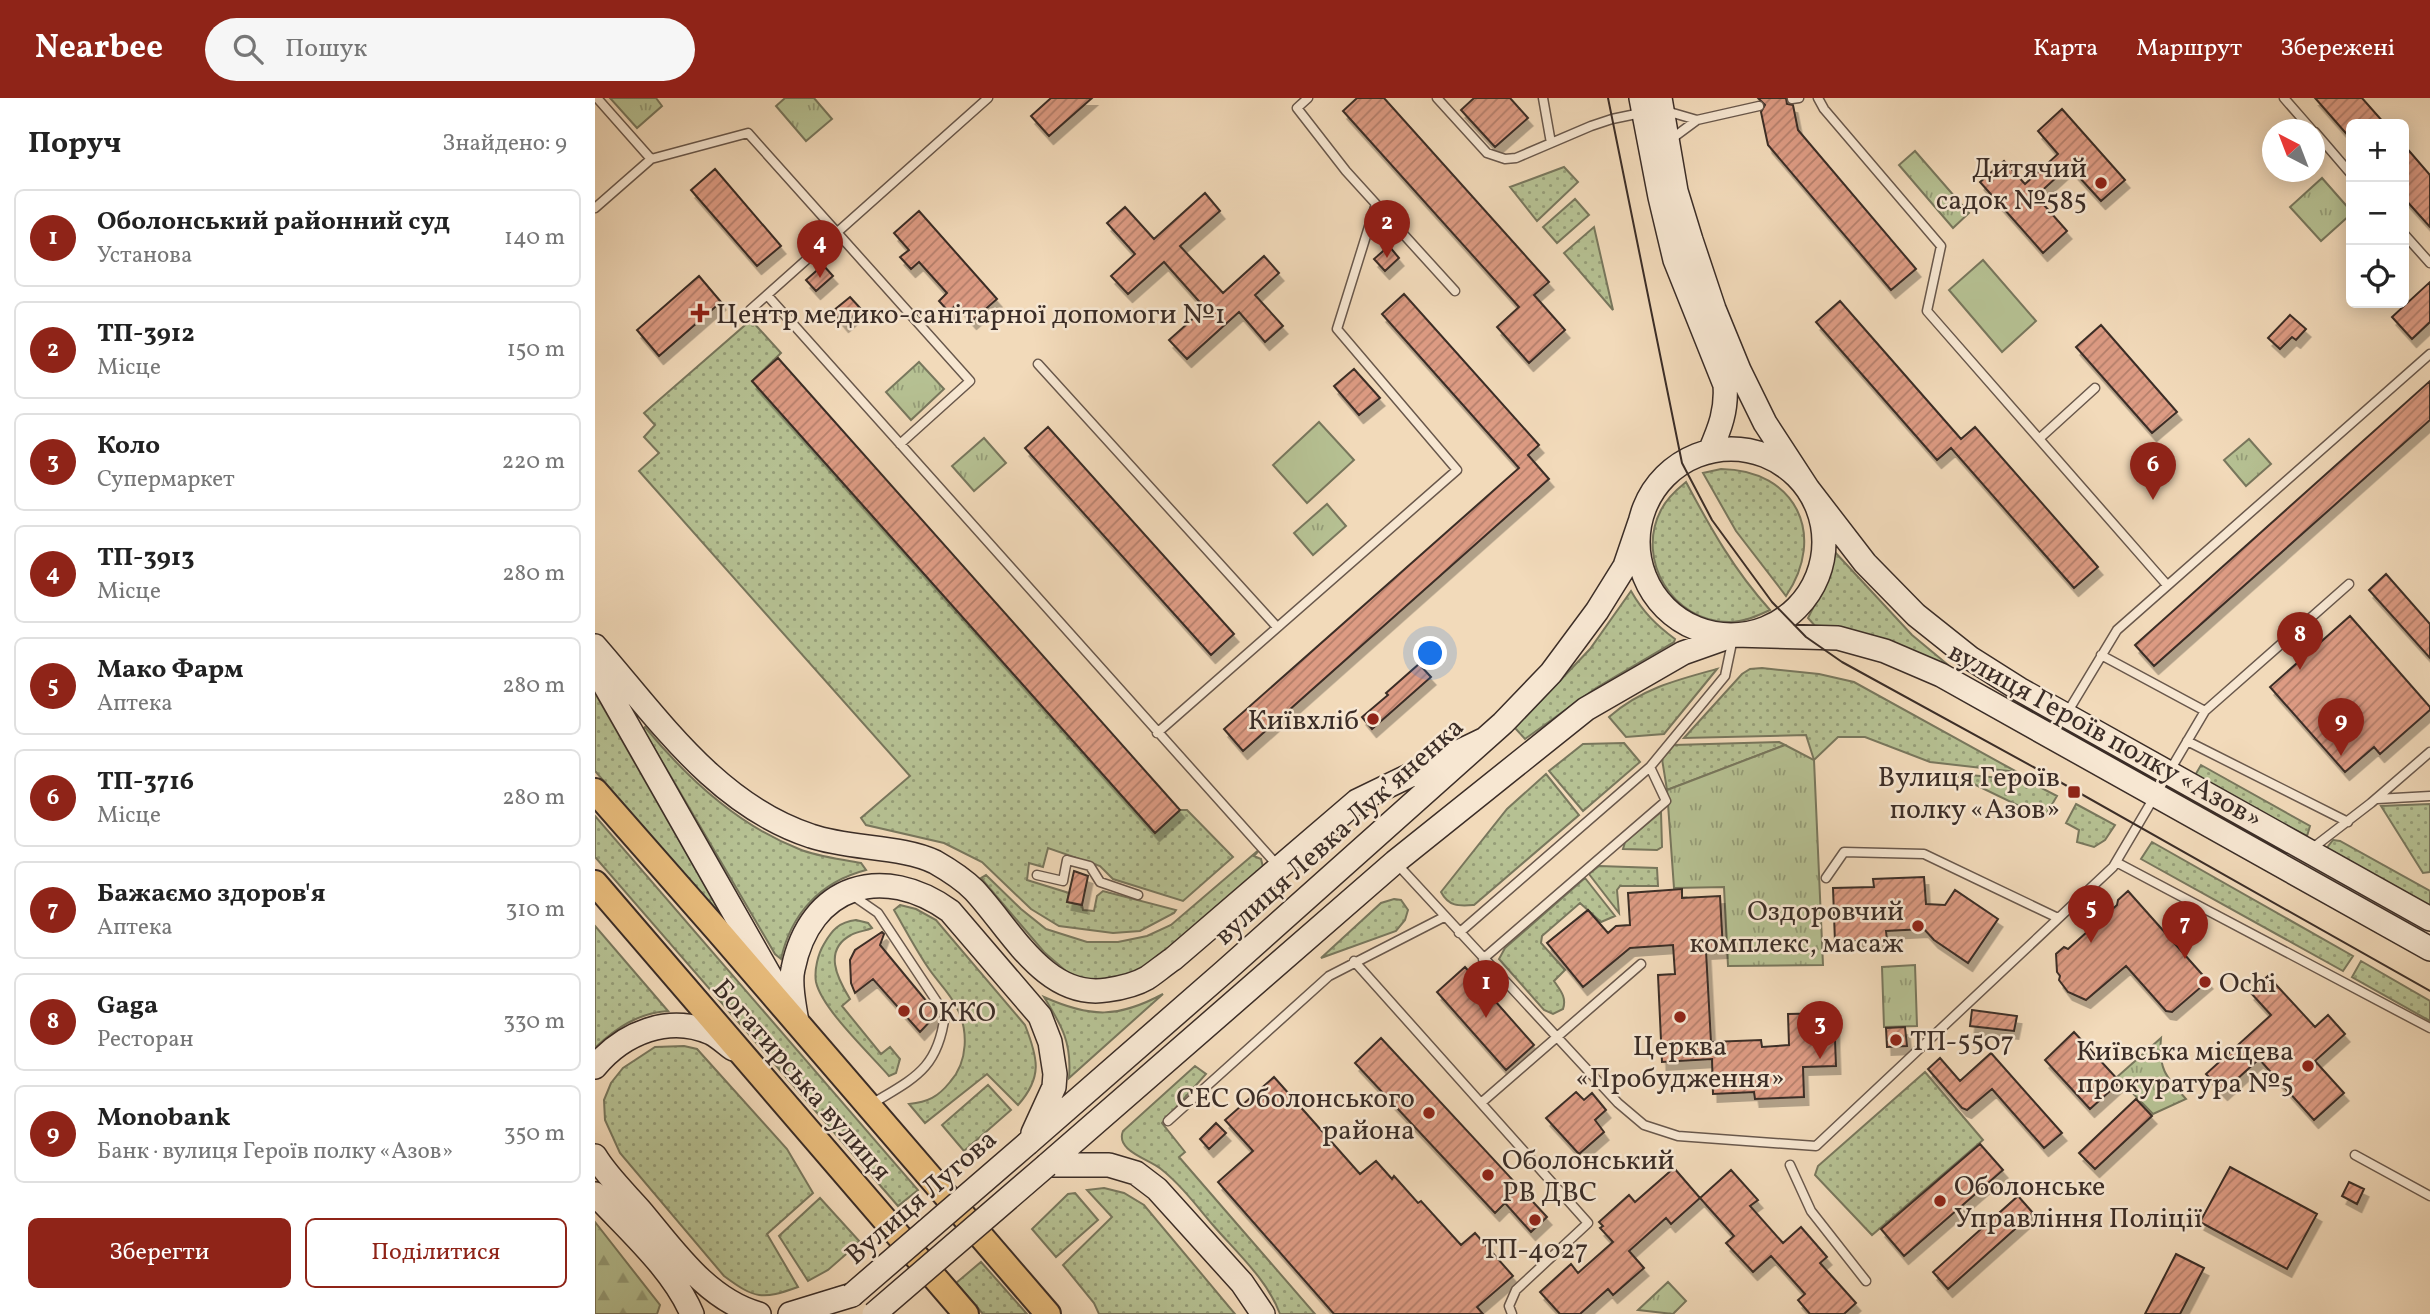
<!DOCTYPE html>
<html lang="uk">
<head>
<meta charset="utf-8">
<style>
  body { margin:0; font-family:Vollkorn,serif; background:#f6f6f6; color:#222 }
  .controls { position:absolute; right:21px; top:21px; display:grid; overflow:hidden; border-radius:10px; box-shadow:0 4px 18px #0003 }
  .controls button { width:63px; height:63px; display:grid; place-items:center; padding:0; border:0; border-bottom:2px solid #e0e0e0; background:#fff; color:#222; font:35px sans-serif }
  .compass { position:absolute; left:1667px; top:21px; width:63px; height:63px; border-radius:50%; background:#fff; box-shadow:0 4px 18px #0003; rotate:318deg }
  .you { position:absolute; left:836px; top:556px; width:24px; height:24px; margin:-18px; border:5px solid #fff; border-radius:50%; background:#1a73e8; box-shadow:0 0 0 10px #1a73e833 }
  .badge { display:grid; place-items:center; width:46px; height:46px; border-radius:50%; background:#8f2418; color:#fff; font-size:23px; font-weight:700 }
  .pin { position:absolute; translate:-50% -58px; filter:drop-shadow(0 2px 4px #0008) }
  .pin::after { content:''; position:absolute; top:37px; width:24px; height:21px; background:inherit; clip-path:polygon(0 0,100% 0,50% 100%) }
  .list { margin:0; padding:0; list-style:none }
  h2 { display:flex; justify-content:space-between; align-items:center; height:91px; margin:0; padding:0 28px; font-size:30px }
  h2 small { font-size:23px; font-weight:400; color:#767676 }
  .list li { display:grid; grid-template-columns:46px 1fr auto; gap:21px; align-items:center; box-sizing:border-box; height:98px; margin:0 14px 14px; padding:0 14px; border:2px solid #e0e0e0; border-radius:10px }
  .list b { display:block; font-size:26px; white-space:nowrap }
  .list p { margin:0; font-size:23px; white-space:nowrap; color:#767676 }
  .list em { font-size:23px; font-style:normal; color:#767676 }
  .actions { display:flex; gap:14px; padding:21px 28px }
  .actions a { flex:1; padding:16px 0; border:2px solid #8f2418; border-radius:10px; text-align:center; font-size:24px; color:#8f2418 }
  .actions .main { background:#8f2418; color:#fff }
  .icon { flex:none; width:38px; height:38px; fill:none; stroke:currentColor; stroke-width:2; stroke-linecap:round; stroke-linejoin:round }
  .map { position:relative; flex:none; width:1835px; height:1216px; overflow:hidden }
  header { display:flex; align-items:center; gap:42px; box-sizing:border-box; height:98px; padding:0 35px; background:#8f2418; color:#fff }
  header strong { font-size:33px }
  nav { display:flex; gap:38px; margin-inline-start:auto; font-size:24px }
  .search { width:490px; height:63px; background:#f6f6f6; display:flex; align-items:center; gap:18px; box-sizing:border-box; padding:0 24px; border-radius:38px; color:#767676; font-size:26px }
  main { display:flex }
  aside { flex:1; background:#fff }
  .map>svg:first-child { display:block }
</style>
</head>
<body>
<header>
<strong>Nearbee</strong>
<div class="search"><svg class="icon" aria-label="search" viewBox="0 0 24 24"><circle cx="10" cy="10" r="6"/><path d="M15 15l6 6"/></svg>Пошук</div>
<nav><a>Карта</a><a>Маршрут</a><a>Збережені</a></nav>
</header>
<main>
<aside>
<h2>Поруч<small>Знайдено: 9</small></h2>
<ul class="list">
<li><span class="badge">1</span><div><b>Оболонський районний суд</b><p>Установа</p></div><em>140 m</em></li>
<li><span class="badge">2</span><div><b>ТП-3912</b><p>Місце</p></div><em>150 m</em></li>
<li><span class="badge">3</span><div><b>Коло</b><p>Супермаркет</p></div><em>220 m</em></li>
<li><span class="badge">4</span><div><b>ТП-3913</b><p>Місце</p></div><em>280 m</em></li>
<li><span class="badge">5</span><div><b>Мако Фарм</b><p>Аптека</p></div><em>280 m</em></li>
<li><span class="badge">6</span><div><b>ТП-3716</b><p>Місце</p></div><em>280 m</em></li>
<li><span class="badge">7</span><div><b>Бажаємо здоров'я</b><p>Аптека</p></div><em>310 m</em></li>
<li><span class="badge">8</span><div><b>Gaga</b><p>Ресторан</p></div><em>330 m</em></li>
<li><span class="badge">9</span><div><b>Monobank</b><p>Банк · вулиця Героїв полку «Азов»</p></div><em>350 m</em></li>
</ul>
<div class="actions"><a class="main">Зберегти</a><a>Поділитися</a></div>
</aside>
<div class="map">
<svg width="1835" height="1216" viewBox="0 0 1835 1216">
  <defs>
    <pattern id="grass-dots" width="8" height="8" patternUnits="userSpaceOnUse" patternTransform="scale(1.75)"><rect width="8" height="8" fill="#b6c193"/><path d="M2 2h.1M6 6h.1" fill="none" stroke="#959d78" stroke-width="1.8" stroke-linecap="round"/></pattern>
    <pattern id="forest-firs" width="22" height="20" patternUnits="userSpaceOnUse" patternTransform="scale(1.75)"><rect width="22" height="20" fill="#b6c193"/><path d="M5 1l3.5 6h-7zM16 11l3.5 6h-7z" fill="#959d78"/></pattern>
    <pattern id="park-tufts" width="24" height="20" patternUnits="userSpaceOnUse" patternTransform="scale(1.75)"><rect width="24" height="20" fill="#b6c193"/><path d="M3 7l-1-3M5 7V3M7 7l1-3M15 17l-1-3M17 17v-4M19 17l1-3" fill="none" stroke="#959d78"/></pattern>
    <pattern id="building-hatch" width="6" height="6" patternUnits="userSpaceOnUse" patternTransform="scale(1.75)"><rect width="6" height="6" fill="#dd9b83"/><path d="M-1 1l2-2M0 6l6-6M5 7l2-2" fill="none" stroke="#b47f6b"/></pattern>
    <filter id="shadow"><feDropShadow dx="4.5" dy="8" stdDeviation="0" flood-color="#0004"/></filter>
  </defs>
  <rect width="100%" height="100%" fill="#f2daba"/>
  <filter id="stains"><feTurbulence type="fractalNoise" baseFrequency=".00286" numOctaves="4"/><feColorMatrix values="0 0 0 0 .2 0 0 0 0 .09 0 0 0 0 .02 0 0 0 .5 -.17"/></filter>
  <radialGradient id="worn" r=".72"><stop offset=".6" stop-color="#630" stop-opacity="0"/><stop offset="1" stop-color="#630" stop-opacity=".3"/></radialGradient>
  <path fill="url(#grass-dots)" stroke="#78775d" stroke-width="2" d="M969,69L983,84L942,123L915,89Z
    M980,101L994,117L962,145L948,129Z
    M999,129L1018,212L969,155Z
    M156,222L186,255L157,283L560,735L585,712H592L638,759L588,803L518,781L505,768L453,750L448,769L434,765L432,782L474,795L472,804L487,807L488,812L499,813L502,798L508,793L581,812L579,815L545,833L518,835L464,828L436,811L387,764L349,745L271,727L266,720L315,678L44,373L64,355L49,339L60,327L49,315Z
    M1126,371C1201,372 1232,437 1191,498L1141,433L1108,375Z
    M1091,384C1116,431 1139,472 1175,512C1162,518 1149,524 1134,524C1078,524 1040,462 1066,412C1072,400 1081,392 1091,384Z
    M1238,452L1317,537L1376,586L1221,529L1213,520L1234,478Z
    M1036,493C1048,514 1061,527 1080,541L1079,544L1001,590L930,641L920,630L995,551Z
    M1167,570L1224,576L1259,584L1422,674L1335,664L1270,639H1243L1219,662L1211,637L1089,640L1147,576L1155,571Z
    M1122,571L1069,636L1031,639L1014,619C1046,591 1081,582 1122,571Z
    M0,595L131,825L0,673Z
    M50,629C91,679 142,727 204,751C223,759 246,761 266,765L271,772C225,784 196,816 186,861L180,856L48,631Z
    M1184,644L1190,647L1072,692L1067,661L1079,647Z
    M1029,645L1045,664L988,713L954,673L988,646Z
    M1606,667L1715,728L1712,738L1599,679Z
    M1356,675L1433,683L1462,698L1449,720Z
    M951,676L984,717L879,807C864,808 854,809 846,794L912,711Z
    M1481,706L1520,727L1510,742L1499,749L1482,744L1484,732L1471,725Z
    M1835,706V774L1828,775L1786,708Z
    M1066,714L1067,749L1062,752L1028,751L1030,744Z
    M0,718L323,1092L303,1108L0,759Z
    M1738,742L1745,743L1835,793V809L1731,751Z
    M1557,744L1758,858L1748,873L1546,761Z
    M666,750L659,758L666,761L668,769L568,859L526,881L488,882L472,874L449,854L386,780L391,777L426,811L451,831L492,844H523L552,838L576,827Z
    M1004,768L1062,770L1063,788H1025L1022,792L1024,815L994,776Z
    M990,780L1020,818L1006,824L985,805L947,838L946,845L970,872L959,883C965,892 972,899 968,911L958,916L949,912L904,861L910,850Z
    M799,801L806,802L813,812L810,822L801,833L726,860L786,805Z
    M305,807L321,811L341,822L430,927C443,960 448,979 423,1007L392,976L330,1025L314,1006C333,1004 343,999 355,984C373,964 374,932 361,908C354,894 341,882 332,868C320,850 310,831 299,812Z
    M261,822L273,825L277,830C271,833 263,833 256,837C228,852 242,880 255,901L247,908L286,956L295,949L305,961L301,975L294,978C275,956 227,911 221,884C219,872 223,856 229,846C237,832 244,824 261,822Z
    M0,828L73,913C43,915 21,930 0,950Z
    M1766,863L1835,903V923L1757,879Z
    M568,896L474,980C477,945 467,928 449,899C496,920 523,920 568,896Z
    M89,948L102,951L192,1051L218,1095L172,1136L203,1189C167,1202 160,1201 129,1178L25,1055L10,1022L9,1002L16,985L28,970L60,949Z
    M600,968L611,976L567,1025L590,1054L584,1059L720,1216H685C672,1181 641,1154 617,1126C601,1107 585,1086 566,1071C554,1061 520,1053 528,1033Z
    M1330,974L1388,1042L1277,1137L1220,1077L1223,1068Z
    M393,987L416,1012L369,1053L347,1027Z
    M509,1090L529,1095L549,1107L640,1216H504L499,1205L468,1167L517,1119L492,1092Z
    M480,1095L503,1122L461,1159L437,1131L473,1096Z
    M225,1100L265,1144L233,1172L213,1183L184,1138Z
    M386,1164L432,1216H388L361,1185Z"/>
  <path fill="url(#forest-firs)" stroke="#78775d" stroke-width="2" d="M0,1124L65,1207L62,1216H0Z"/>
  <path fill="url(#park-tufts)" stroke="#78775d" stroke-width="2" d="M15,0H61L67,8L42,30Z
    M190,0H219L237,21L211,43L181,8Z
    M1320,53L1374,115L1358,130L1304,67Z
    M1727,80L1756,113V116L1726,143L1695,109Z
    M324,264L349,291L316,322L291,294Z
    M389,340L411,365L379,393L357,368Z
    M1654,341L1676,366L1651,388L1629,362Z
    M732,406L751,428L718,457L699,435Z
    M1190,647L1219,662L1228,867L1133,868L1129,789L1079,790L1072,692Z
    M1320,867L1322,928L1289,929L1287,869Z
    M1566,940C1563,971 1571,979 1591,1001L1558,1016L1522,979Z
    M1073,1184L1091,1203L1078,1216L1043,1212Z"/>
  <path fill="#b6c193" stroke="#78775d" stroke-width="2" d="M1388,162L1441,223L1407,254L1354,192Z
    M724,324L759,362L712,405L678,367Z"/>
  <path fill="url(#building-hatch)" stroke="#3b2d27" stroke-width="2" filter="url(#shadow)" d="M456,0H497L454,38L436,18Z
    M762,0H789L954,184L939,197L970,232L934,265L902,229L924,209L748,13Z
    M879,0H915L933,20L900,49L866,12Z
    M1163,0H1191L1192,6L1198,7L1203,32L1321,171L1296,192L1173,47L1166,14L1170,7Z
    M1720,0H1767L1790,26H1756V41Z
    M1467,11L1530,82L1506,103L1474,68L1441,98L1472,133L1448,155L1385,84L1409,63L1430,86L1463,56L1443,33Z
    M1809,47L1835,77V129L1809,100Z
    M120,71L186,148L162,168L96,92Z
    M610,95L625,113L585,148L628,195L669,158L684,175L660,197L688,228L670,244L644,214L592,261L574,242L610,210L569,164L533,196L516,178L540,156L512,125L530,109L559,141Z
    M324,113L402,201L377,223L362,206L354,214L344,203L352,195L324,164L316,171L305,159L314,152L299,135Z
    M794,148L804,160L790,173L779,161Z
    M228,167L238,178L221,193L211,182Z
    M104,178L126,204L64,258L42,232Z
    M1835,184V224L1817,241L1797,219Z
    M809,196L944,347L933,357L954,381L648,653L629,631L924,370L787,216Z
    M255,199L266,211L249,226L238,213Z
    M1245,203L1366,341L1380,329L1503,469L1479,490L1356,350L1342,362L1221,224Z
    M1695,217L1711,231L1701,242L1697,239L1685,251L1673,240Z
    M1506,227L1582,314L1557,335L1481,249Z
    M183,260L585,712L560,735L157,283Z
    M759,271L785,300L764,317L739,288Z
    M1835,283V322L1559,568L1540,547Z
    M453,329L639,536L616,557L430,350Z
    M1791,476L1835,526V560L1774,492Z
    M1755,518L1835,609V612L1785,656L1779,649L1750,674L1675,589Z
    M824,566L836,579L777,631L767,619L793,597L791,595Z
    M479,773L493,778L487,807L472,804Z
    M1329,779L1331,806L1350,807L1360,792L1403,821L1373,865L1339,842L1329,831L1291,833L1292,842L1240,844L1238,790L1279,789L1278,781Z
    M1087,791V800L1125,798L1128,852L1111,853L1116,944L1166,942L1167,949L1194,947L1193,916L1239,915L1241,968L1208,969L1209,999L1160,1001L1159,994L1118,996L1117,961L1067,964L1063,877L1080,876L1078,847L1035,850L988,889L952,845L993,812L1013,835L1021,828L1035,827L1033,795Z
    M1533,793L1613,883L1577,914L1571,913L1531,868L1491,902L1473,894L1464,882L1465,878L1462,874L1461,856L1469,849L1473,851L1522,807L1523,802Z
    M287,834L289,836L285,847L342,916L325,934L278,881L260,895L256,885L255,862L260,852Z
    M870,869L939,947L911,972L842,894Z
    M1673,878L1720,929L1733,917L1750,936L1720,963L1749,995L1719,1022L1664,961L1628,994L1611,976L1676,917L1655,894Z
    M1377,912L1422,918L1419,933L1375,928Z
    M1310,929L1312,948L1292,949L1291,930Z
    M1479,934L1525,984L1495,1011L1450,962Z
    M786,940L952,1119L936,1134L910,1105L900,1115L760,965Z
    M1396,955L1467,1035L1449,1050L1397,991L1372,1012L1367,1010L1333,971L1345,960L1365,983Z
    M679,979L765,1076L781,1063L797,1081L799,1078L823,1105L826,1103L866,1147L880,1135L918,1178L882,1209L888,1216H739L623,1084L658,1053L630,1022Z
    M981,994L989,1002L997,995L1011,1012L1000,1022L1009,1034L984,1056L951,1020Z
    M1541,1001L1557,1018L1500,1071L1484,1055Z
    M621,1025L631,1035L614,1051L605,1041Z
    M1385,1046L1408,1072L1309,1158L1286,1131Z
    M1635,1069L1722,1116L1692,1171L1605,1124Z
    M1079,1070L1105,1100L1076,1126L1071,1120L1034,1153L1049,1170L1018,1197L1013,1191L985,1216H965L945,1194L976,1166L983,1175L1018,1144L1005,1130L1008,1128L1004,1124L1034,1097L1040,1104Z
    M1136,1072L1163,1102L1155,1108L1188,1145L1206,1129L1232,1159L1225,1165L1261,1205L1249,1216H1215L1203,1202L1210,1196L1176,1158L1158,1174L1131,1145L1139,1138L1105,1100Z
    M1754,1084L1769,1091L1762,1106L1747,1098Z
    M1423,1098L1438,1115L1353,1191L1338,1174Z
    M1581,1156L1609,1170L1585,1216H1550Z"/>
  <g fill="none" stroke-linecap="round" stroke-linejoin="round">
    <defs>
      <path id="service" d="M2,0L56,61
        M713,0L702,10L751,73L860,193
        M842,0L892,55L910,61L921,60L996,28L1017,21L1046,15
        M948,0L956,45
        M1223,0L1229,11L1346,148L1332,213L1572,487
        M1689,0L1717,32
        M1197,1L1204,0
        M1071,13L1102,22
        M1720,34L1756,76
        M1075,42L1102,22L1164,8
        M0,110L56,61L153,35L375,283L305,346
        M1809,136L1835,165
        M172,197L683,768
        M155,212L393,0
        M443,266L682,529
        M1445,340L1500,290
        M1506,557L1610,613
        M1472,615L1522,532L1835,256
        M562,635L862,372L742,231L781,106
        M1592,643L1753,724
        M1782,701L1835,698
        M1715,752L1776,705L1835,654
        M1521,764L1835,930
        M802,766L1023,1005L1049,1027L1083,1038L1221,1048L1518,769L1610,613L1754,486
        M442,777L468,783L472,762L495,768L505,784L543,797
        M1231,780L1249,754L1329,756L1463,820
        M257,797L283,815L350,916C343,972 319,980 275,1007
        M864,835L1055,669L1130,578L1138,540
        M888,861L1071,703L1055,669
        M759,863L993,1125L921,1192L914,1208L917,1216
        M886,1005L1046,866
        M573,1023L734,878L849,819
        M1760,1057L1835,1098
        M1195,1067L1216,1113L1271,1183"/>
      <path id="secondary" d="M1046,0L1065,99L1080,162L1130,287C1132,312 1125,330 1115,353
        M1065,0L1081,93L1096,142L1119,211L1144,272L1170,325L1213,391L1270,465L1321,517L1375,560L1424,591L1835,821
        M1043 444a93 93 0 1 1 186 0a93 93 0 1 1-186 0Z
        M0,548C63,620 121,707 216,738C253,751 308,748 340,764C354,772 368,781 379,792C415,830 450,902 512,892C526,890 540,887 552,880C561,874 569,867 578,861L762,703L888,642
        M0,570L183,892
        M202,925C200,909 194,887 198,871C215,786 288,765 355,813L445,918L455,944L460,976L459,989L438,1035
        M0,969C28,935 74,916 116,935C124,939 131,946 138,951
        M433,1045L630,873L908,625L956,575L1002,513L1030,468L1045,424
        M0,1058C12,1078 30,1095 45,1112C78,1151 112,1202 164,1216
        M452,1067L800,764L991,611L1088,555L1139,537L1243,540L1290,553L1346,577L1835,851
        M452,1067H514L541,1075L562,1091L647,1185L668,1216
        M0,1096C33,1132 78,1171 97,1216
        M195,1216L257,1197"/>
      <path id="primary" d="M0,693L123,833L453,1216
        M0,785L371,1216"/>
    </defs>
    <use href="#service" stroke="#69584c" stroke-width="11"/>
    <use href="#secondary" stroke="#3b2d27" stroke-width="26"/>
    <use href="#primary" stroke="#3b2d27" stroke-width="28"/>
    <use href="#service" stroke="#f7e7d2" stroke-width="8"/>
    <use href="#secondary" stroke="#f7e7d2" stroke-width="23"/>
    <use href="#primary" stroke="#e9bd7d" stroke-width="24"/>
    <path stroke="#3b2d27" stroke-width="2" d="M1013,0L1087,365L1117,422L1177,504L1211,539L1247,564L1442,671L1835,893"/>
    <defs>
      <path id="secondary-bridge" d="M257,1197L433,1045
        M279,1216L452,1067"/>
    </defs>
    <use href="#secondary-bridge" stroke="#3b2d27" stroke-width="26" stroke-linecap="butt"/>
    <use href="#secondary-bridge" stroke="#f7e7d2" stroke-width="23"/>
  </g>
  <g fill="#8f2418" stroke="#f7e7d2" stroke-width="2.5">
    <circle cx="1506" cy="85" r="7"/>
    <path d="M101.5 204.5h7v7h7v7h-7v7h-7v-7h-7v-7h7z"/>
    <circle cx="778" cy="621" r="7"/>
    <rect x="1472" y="687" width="14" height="14" rx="3.5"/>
    <circle cx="1323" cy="828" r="7"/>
    <circle cx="1610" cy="884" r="7"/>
    <circle cx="309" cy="913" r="7"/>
    <circle cx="1085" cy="919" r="7"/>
    <circle cx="1301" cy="942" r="7"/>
    <circle cx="1713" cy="968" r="7"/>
    <circle cx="834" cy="1015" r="7"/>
    <circle cx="893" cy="1077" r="7"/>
    <circle cx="1345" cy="1103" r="7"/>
    <circle cx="940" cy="1122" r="7"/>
  </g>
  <g text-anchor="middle" stroke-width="5" stroke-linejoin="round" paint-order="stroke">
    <g font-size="28" fill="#3b2d27" stroke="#f7e7d2" text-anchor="end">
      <text x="1492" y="79">Дитячий<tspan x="1492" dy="32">садок №585</tspan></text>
      <text x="121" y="225" text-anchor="start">Центр медико-санітарної допомоги №1</text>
      <text x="764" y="631">Київхліб</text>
      <text x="1465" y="688">Вулиця Героїв<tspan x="1465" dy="32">полку «Азов»</tspan></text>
      <text x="1309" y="822">Оздоровчий<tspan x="1309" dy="32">комплекс, масаж</tspan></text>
      <text x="1624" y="894" text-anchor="start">Ochi</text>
      <text x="323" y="923" text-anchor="start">ОККО</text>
      <text x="1315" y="952" text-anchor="start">ТП-5507</text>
      <text x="1085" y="957" text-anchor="middle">Церква<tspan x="1085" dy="32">«Пробудження»</tspan></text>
      <text x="1699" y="962">Київська місцева<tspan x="1699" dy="32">прокуратура №5</tspan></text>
      <text x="820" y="1009">СЕС Оболонського<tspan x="820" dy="32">района</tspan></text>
      <text x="907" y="1071" text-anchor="start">Оболонський<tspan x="907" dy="32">РВ ДВС</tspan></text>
      <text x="1359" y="1097" text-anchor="start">Оболонське<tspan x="1359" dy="32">Управління Поліції</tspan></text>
      <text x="940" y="1160" text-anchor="middle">ТП-4027</text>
    </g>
    <g font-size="28" fill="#3b2d27" stroke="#f7e7d2">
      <text transform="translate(1511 636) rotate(29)" y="10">вулиця Героїв полку «Азов»</text>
      <text transform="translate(743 732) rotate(-42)" y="10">вулиця Левка Лукʼяненка</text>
      <text transform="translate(208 981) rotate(49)" y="10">Богатирська вулиця</text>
      <text transform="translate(325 1098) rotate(-41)" y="10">Вулиця Лугова</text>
    </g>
  </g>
  <rect width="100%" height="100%" filter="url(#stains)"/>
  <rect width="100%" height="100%" fill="url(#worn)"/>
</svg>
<div class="controls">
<button>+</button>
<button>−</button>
<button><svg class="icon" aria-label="locate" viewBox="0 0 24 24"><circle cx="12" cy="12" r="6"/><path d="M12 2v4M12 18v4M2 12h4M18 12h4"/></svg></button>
</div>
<svg class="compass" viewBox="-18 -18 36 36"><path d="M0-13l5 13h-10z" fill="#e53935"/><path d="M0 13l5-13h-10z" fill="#767676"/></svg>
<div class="you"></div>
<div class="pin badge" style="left:891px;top:920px">1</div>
<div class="pin badge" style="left:792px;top:160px">2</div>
<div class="pin badge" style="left:1225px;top:961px">3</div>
<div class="pin badge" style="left:225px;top:180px">4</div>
<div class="pin badge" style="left:1496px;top:845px">5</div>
<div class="pin badge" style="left:1558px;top:402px">6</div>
<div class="pin badge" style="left:1590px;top:861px">7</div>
<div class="pin badge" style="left:1705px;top:572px">8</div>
<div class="pin badge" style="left:1746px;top:658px">9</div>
</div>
</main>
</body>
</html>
